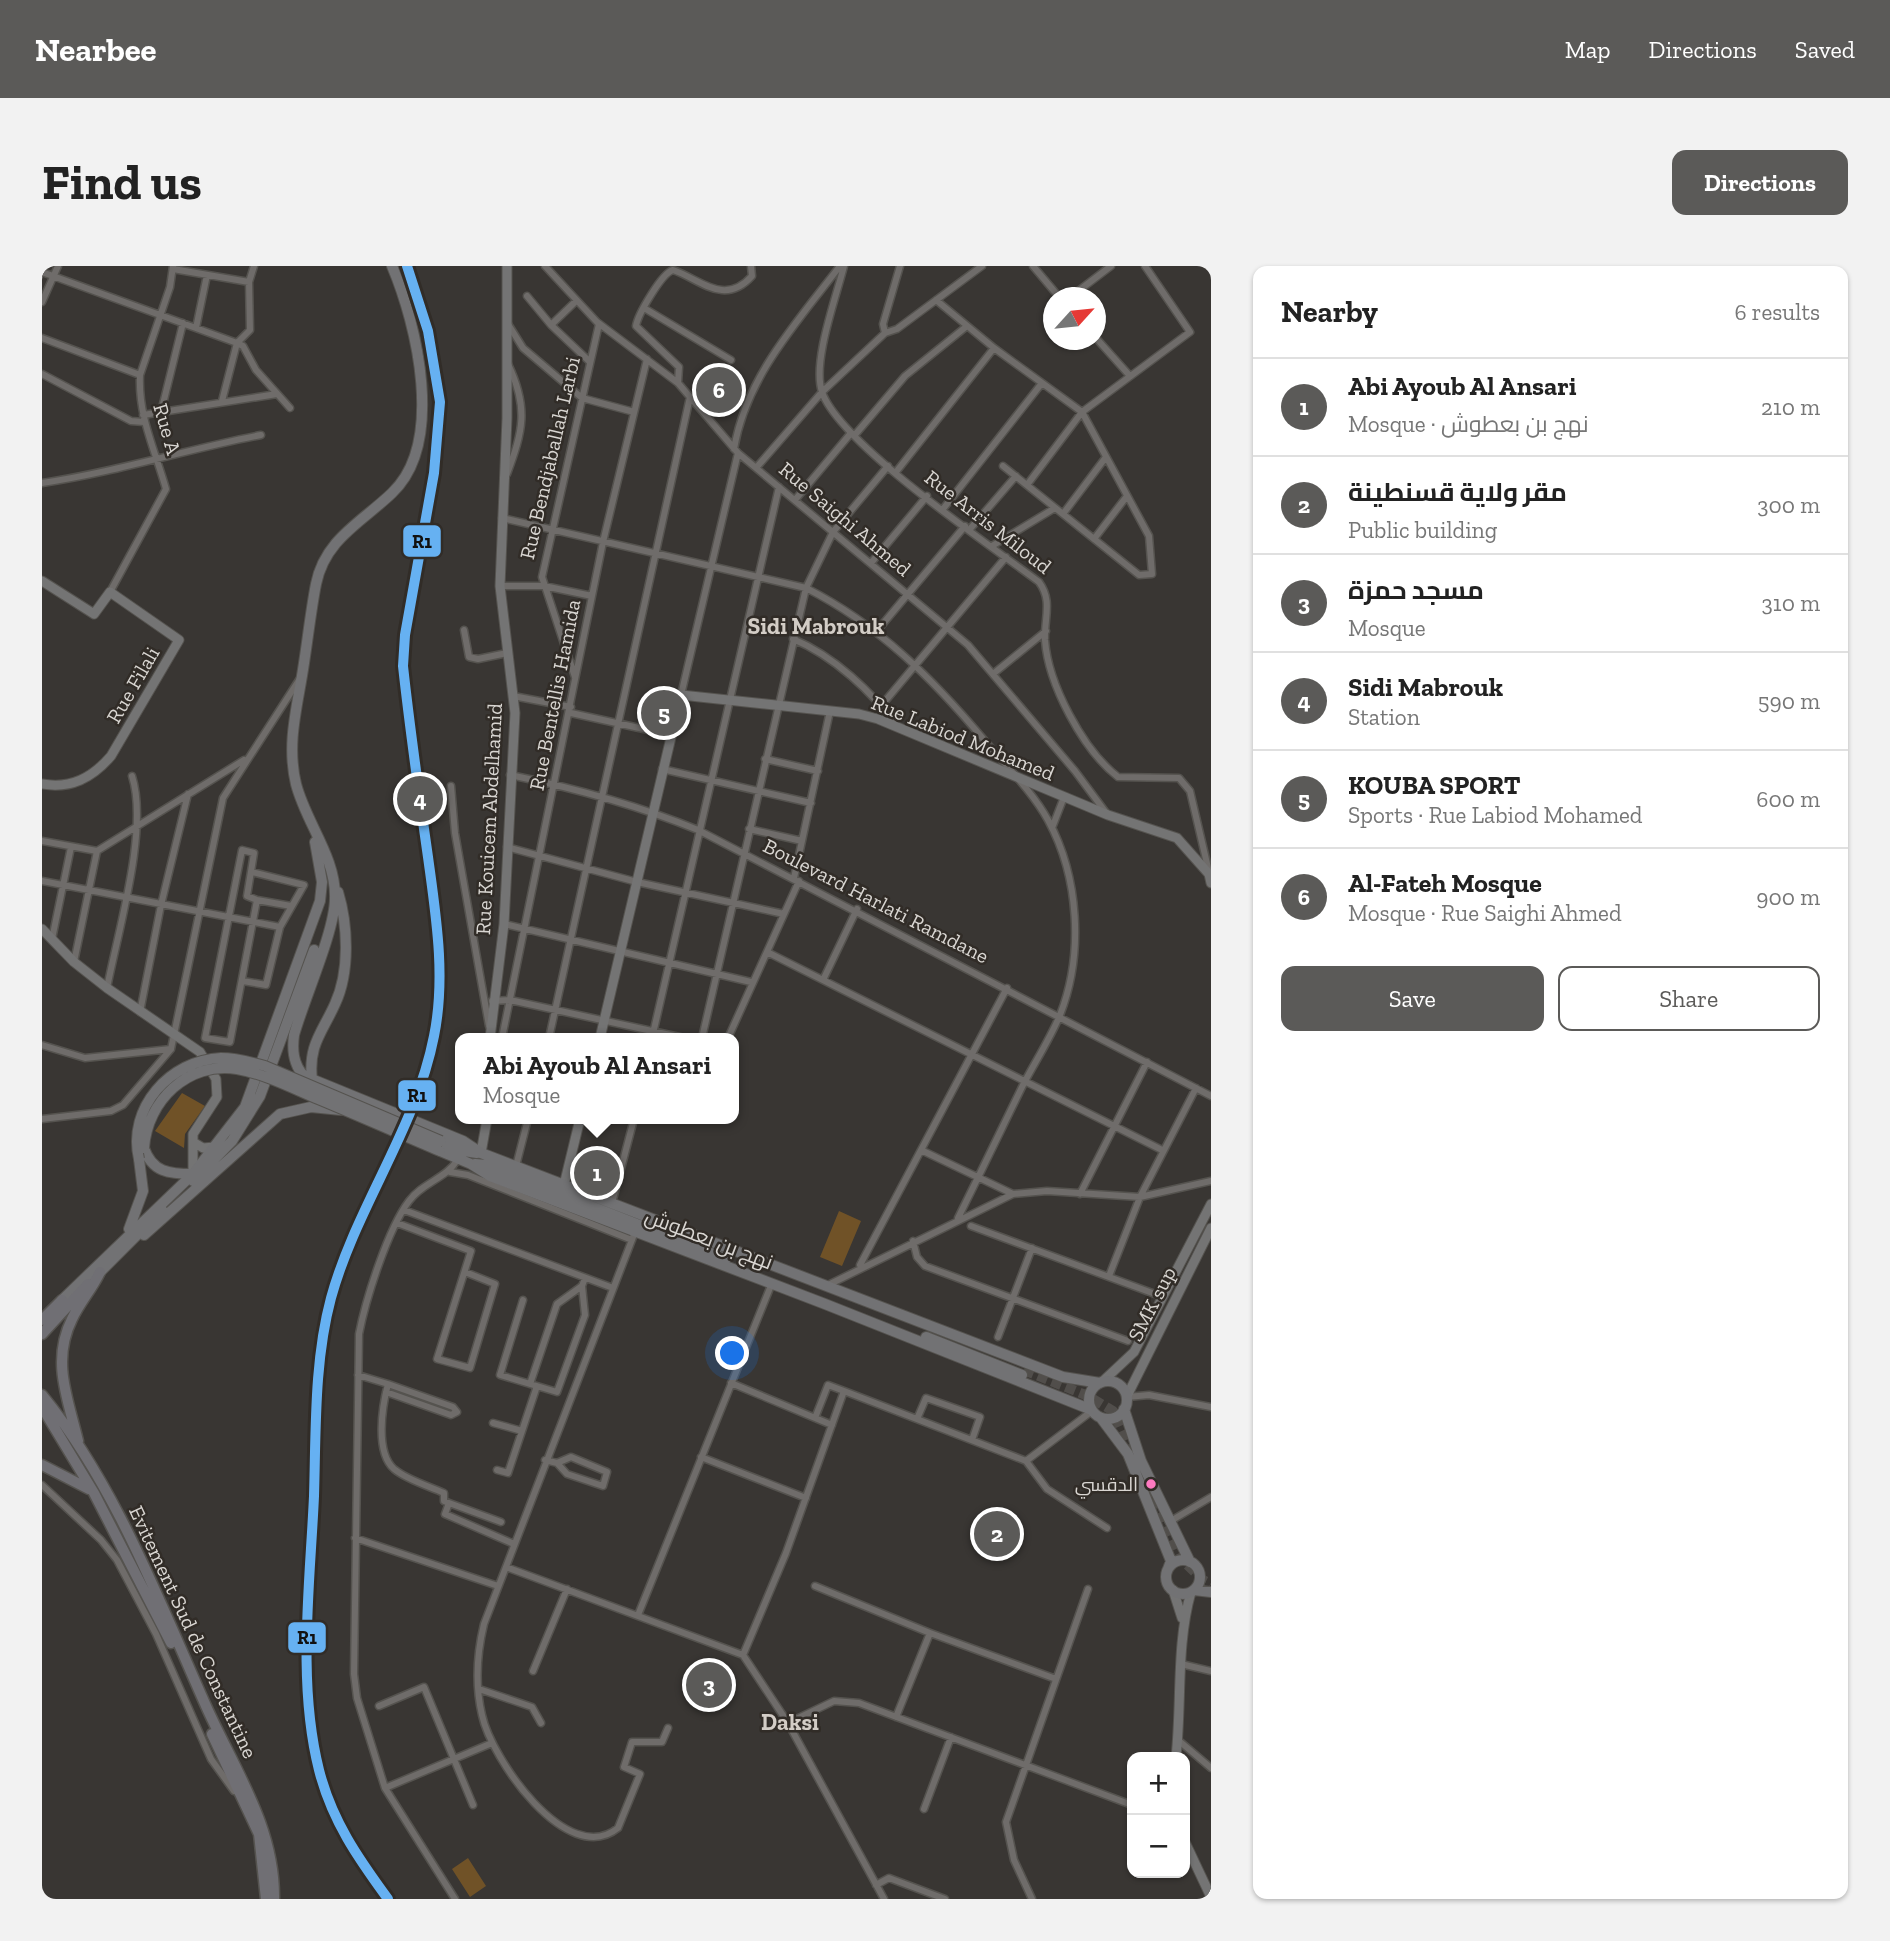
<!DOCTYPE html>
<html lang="en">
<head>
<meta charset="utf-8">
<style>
  body { margin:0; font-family:"Zilla Slab",Cairo,serif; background:#f2f2f2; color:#222 }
  .controls { position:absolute; right:21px; bottom:21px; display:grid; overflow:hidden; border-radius:14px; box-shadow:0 2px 5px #0004 }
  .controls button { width:63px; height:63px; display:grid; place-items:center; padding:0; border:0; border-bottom:2px solid #e0e0e0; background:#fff; color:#222; font:35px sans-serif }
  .compass { position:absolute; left:1001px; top:21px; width:63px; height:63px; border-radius:50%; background:#fff; box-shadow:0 2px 5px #0004; rotate:63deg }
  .you { position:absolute; left:691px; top:1088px; width:24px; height:24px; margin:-18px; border:5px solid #fff; border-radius:50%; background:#1a73e8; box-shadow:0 0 0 10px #1a73e833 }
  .badge { display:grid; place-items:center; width:46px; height:46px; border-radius:50%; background:#5b5a58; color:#fff; font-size:23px; font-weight:700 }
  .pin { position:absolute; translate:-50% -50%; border:4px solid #fff; box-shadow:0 2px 7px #0006 }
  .popup { position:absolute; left:413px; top:767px; width:284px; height:91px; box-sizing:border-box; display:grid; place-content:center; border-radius:14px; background:#fff; filter:drop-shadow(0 2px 5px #0005); font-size:23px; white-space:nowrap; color:#767676 }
  .popup b { font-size:26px; color:#222 }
  .popup::after { content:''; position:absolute; left:50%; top:100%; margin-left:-14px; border:14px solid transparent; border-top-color:#fff }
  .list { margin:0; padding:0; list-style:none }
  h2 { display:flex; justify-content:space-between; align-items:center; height:91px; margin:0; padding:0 28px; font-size:30px }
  h2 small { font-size:23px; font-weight:400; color:#767676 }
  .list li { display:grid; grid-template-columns:46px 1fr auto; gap:21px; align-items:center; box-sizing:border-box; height:98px; padding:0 28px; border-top:2px solid #e0e0e0 }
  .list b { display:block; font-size:26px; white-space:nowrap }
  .list p { margin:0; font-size:23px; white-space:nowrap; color:#767676 }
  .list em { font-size:23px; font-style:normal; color:#767676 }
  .actions { display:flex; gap:14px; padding:21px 28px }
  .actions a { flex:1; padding:16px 0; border:2px solid #5b5a58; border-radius:14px; text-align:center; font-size:24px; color:#5b5a58 }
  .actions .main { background:#5b5a58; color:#fff }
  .map { position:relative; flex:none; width:1169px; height:1633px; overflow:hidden; border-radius:14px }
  header { display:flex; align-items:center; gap:42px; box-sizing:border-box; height:98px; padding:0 35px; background:#5b5a58; color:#fff }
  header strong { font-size:33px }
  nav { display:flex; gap:38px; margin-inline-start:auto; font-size:24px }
  .intro { display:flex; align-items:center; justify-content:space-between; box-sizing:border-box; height:168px; padding:0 42px }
  h1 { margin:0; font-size:49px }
  .button { padding:18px 32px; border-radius:14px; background:#5b5a58; color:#fff; font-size:24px; font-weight:700 }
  main { display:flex; gap:42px; padding:0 42px }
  aside { flex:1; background:#fff; border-radius:14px; box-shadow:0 2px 5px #0004 }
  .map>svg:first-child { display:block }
</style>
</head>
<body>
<header>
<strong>Nearbee</strong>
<nav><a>Map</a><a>Directions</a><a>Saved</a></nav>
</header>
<div class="intro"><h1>Find us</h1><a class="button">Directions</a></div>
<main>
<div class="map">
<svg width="1169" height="1633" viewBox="0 0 1169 1633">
  <rect width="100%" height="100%" fill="#393633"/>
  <path fill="#705227" d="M140,827L163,840L143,868L142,882L113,865Z
    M797,945L819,955L800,1000L778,991Z
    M426,1592L444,1620L428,1631L410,1603Z"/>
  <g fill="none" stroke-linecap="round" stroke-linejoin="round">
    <path stroke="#514e4b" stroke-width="10" stroke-dasharray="10 5" stroke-linecap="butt" d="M982,1104L1046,1130L1071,1145L1137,1291L1161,1314L1169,1318"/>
    <defs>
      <path id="street" d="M212,0L207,16L208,64L195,77L201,80L214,104L248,142
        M503,0L555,56L636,117L696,187L926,379L1033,505L1065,548
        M802,0C794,32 770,96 780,126C798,178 948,279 997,316C1011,335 1002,352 1003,374C1006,418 1041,484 1076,511L1137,512L1148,525L1167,606
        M858,0L841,58L843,67L855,63L940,0
        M991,0L1018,32
        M131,3L207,16
        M0,6L195,77L180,135
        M485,30L509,59L548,96
        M1027,32L1069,0
        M894,34L952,82L1040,146L1107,270L1110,308L1097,309L961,200
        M0,36L16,0
        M602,42L689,94
        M466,58L481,82L540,132L592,146
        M509,59L533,36
        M154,62L165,9
        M0,72L98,109
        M1054,72L1088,110
        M0,108L89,155L102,156
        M636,117L637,101L594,60C596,48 620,7 631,4C658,13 682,41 710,10L709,0
        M119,146L141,57
        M101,149L235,128
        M812,170L863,110L925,60
        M692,183C704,111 755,56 798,0
        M714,202L780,126L843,67
        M854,206L952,82
        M465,208C481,165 487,142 466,98
        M0,217C75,206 145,183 219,169
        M985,219L1040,146L1148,66L1103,0
        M753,234L809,167
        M901,243L1000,117
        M1021,248L1064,191
        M460,252L764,322C837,359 891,413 943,475C964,500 990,525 1006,554C1037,611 1042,688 1018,749C1008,773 993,796 981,819C959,864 938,908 916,952
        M928,263L974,210
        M1052,273L1085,230
        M950,280L1013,242
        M829,297L885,230
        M458,320H502L550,330
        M68,326L124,223C113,184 96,150 98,109L128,21L131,0
        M422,364L427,391L436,393L465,387
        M834,366L923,260
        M751,373C792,390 830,426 856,461
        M951,408L1004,365
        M533,411L500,311L557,58
        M639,429L696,187
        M471,430L529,441
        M839,440L964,291
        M529,447L629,469
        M723,493L776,505
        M620,503L769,537
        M468,509C532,522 595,539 656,564L1169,830
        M409,520L413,567L447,760
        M1010,562L1022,531
        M707,563L760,575
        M0,575L55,585L202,494
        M465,581L595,616L742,648
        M200,584L212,587L205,630L215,634L188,776L163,772Z
        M752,612L788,445
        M0,615L238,661
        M215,634L249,640
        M462,658L709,716
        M10,673L29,581
        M725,686L1120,884
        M32,696L55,585
        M781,714L815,643
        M201,715L224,719L238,661L262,619L210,606
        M65,722C76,665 107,563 90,510
        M450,735L468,734L642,772
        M98,746L119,639L146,528
        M460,772L561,276L605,93
        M507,772L648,131
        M610,772L737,221
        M660,772L764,322L791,266L846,200
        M686,772L757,615
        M0,779L43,792L129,783
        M0,853L69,845L81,839L129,783L181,532L257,414
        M879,884L971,928
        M474,900L486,853
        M408,906L426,909L590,974
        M1038,928L1105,796
        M570,937L592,853
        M362,944L571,1022
        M355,957L429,985L395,1093L428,1102L453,1018L423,1006
        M929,960L1113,1028
        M593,966L442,1358C435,1387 433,1419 440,1449C449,1492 525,1603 576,1562L598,1508L582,1501L590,1476H620L626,1462
        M871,975L875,991L883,1000L1086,1075
        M818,999L965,722
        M1067,1010L1098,931L1154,822
        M784,1020L971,928L1005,925L1098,931L1169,915
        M481,1034L458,1109L515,1126L543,1049L540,1020L543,1012
        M956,1071L990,982
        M316,1109L346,1118C340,1141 333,1186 352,1203C365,1214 387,1220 402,1227V1235L407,1237L403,1248L472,1278
        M689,1117L790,1159
        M488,1118L515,1038L540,1020
        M344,1126L409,1149L415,1146L411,1141L346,1118
        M1085,1131L1107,1129L1169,1141
        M773,1152L786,1119L802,1125
        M875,1153L884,1132L938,1151L930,1174
        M451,1157L480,1165
        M659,1191L764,1232
        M503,1194L515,1197L525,1208L561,1220L565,1206L529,1191L515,1197
        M984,1195L1050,1145
        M455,1204L466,1207L495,1120
        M0,1219L59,1274L75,1294L114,1368L169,1493L192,1525
        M407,1237L459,1256
        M1127,1256L1169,1231
        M313,1272L456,1320
        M464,1301L701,1389L746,1457L842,1633
        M773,1320L888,1367
        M596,1349L730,1017
        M701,1389L744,1287L802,1125L984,1195L1005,1223L1065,1262
        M1139,1398L1169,1405
        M491,1405L525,1323
        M437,1423L490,1441L499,1457
        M337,1440L382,1421L431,1539
        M854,1451L888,1367L1014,1413
        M746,1457L792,1435L817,1437L1090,1539
        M1136,1474L1169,1502
        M343,1522L450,1477
        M882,1543L909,1471
        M834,1619L847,1612L903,1633
        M413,1633L343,1522L315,1432L312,1408L317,1068C324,1032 346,963 367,935C381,916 404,913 416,893
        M990,1633L972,1594L964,1556L1046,1323"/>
      <path id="secondary" d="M0,315L52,348L68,326L137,374L69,490C50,512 29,523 0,518
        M0,663L32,696L65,722L158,786L174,813L175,831L151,868V908
        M448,772L462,658L473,447L458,320L465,152V0
        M558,772L639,429L817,448L836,453L1066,549L1135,572L1167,608L1169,617
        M151,876L161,882L173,881
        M439,887L445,853
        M522,919L538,853
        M1060,1116L1092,1086L1169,938
        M1085,1130L1169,962
        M1131,1324L1140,1352
        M1134,1491C1140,1436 1134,1379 1149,1326
        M1143,1576L1169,1631"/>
      <path id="primary" d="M350,0C375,59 403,177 350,227C320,256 283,273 274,318C269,344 266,371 262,397C256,439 244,476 254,518C264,557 294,591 293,632C293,665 262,733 252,769C250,784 251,798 262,810L421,875L439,887L1021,1111L1058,1117
        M270,814C266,779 280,767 293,738C308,706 306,659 296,626
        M399,875L422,885L435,887
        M102,882C110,906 127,908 151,908
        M398,885L429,898L448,910L783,1038L1050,1144
        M433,898L444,899L684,993
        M151,915L190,875L218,830L272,684
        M87,963L101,925L97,893
        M102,969L238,848L269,841L299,844
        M58,1006L120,944
        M20,1034L151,908L203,841L278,635L280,616L273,576
        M884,1071L980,1109
        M1047 1134a19 19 0 1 1 38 0a19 19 0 1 1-38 0Z
        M1082,1143L1099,1195L1148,1296
        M1059,1152L1086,1188L1129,1295L1126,1303
        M1124 1311a17 17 0 1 1 34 0a17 17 0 1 1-34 0Z
        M1152,1324L1169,1326"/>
      <path id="highway" d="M0,1054L20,1034
        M0,1068L46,1018
        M0,1129C73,1218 117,1335 164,1440C192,1503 233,1561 232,1633
        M0,1141L52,1227L129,1377
        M36,1175C26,1133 9,1095 30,1053C38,1036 50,1023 58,1006
        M0,1199L47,1223
        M170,1468L217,1568L224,1633"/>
    </defs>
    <use href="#street" stroke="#55534f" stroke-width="9"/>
    <use href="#secondary" stroke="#55534f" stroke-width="11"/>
    <use href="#primary" stroke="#55534f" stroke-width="12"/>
    <use href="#highway" stroke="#55534f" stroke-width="13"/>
    <use href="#street" stroke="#6f6c6a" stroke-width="6"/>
    <use href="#secondary" stroke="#747474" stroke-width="9"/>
    <use href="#primary" stroke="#727274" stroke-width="10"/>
    <use href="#highway" stroke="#706f74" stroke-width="10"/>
    <path stroke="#74726f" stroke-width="2" stroke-dasharray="12 12" stroke-linecap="butt" d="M285,1531L312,1587L346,1633"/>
    <defs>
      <path id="primary-bridge" d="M102,882C105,835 146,795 195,803C223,808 250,822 276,833C317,850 358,868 398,885
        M97,893C85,842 128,794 179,792C195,792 208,796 223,800L399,875"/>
    </defs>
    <use href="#primary-bridge" stroke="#55534f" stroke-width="12" stroke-linecap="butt"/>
    <use href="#primary-bridge" stroke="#727274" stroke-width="10"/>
    <defs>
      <path id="rail-1" d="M346,1633C316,1592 290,1555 277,1504C255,1416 268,1319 272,1230C274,1165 272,1095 289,1032C314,941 374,863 392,770C404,711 394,650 386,591C377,528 368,464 361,400L363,369L392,207L398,136L386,65L365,0"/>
    </defs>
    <use href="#rail-1" stroke="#312c27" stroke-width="16"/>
    <use href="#rail-1" stroke="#66b1f2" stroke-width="10"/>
  </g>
  <circle fill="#fe7ac1" stroke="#312c27" stroke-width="2.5" cx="1109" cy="1218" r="6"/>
  <g text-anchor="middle" stroke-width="5" stroke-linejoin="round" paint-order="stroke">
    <g font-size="19" fill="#d9d6d2" stroke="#312c27" text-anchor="end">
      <text x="1096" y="1225">الدقسي</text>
    </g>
    <g font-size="21" fill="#d9d6d2" stroke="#312c27">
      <text transform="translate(125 163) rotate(74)" y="7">Rue A</text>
      <text transform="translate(508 192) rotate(-77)" y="7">Rue Bendjaballah Larbi</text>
      <text transform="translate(803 253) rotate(40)" y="7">Rue Saighi Ahmed</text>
      <text transform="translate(946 256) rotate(38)" y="7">Rue Arris Miloud</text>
      <text transform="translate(91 419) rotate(-60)" y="7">Rue Filali</text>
      <text transform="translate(513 429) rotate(-79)" y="7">Rue Bentellis Hamida</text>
      <text transform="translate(921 472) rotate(22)" y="7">Rue Labiod Mohamed</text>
      <text transform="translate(447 553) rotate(-87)" y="7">Rue Kouicem Abdelhamid</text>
      <text transform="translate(834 635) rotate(27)" y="7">Boulevard Harlati Ramdane</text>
      <text transform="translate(667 973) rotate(21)" y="7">نهج بن بعطوش</text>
      <text transform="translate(1110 1038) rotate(-63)" y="7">SMK sup</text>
      <text transform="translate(151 1366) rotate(65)" y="7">Evitement Sud de Constantine</text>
    </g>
    <g font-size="23" font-weight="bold" fill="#d3cdc6" stroke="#312c27">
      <text x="774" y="368">Sidi Mabrouk</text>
      <text x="748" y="1464">Daksi</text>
    </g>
  </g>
  <g stroke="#312c27" stroke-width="2.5">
    <rect x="360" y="258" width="40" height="34" rx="7" fill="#66b1f2"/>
    <rect x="355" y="813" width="40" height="33" rx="7" fill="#66b1f2"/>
    <rect x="245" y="1355" width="40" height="33" rx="7" fill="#66b1f2"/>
  </g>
  <g font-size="19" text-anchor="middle" font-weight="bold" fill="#111">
    <text x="380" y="282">R1</text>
    <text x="375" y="836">R1</text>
    <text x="265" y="1378">R1</text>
  </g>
</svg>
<div class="controls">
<button>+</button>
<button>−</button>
</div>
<svg class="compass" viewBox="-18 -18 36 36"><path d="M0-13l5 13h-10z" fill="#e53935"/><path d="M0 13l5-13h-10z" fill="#767676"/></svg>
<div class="you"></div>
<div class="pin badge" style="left:555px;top:907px">1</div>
<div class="popup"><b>Abi Ayoub Al Ansari</b>Mosque</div>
<div class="pin badge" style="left:955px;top:1268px">2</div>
<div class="pin badge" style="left:667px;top:1419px">3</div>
<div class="pin badge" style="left:378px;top:533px">4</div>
<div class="pin badge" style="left:622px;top:447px">5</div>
<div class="pin badge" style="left:677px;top:124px">6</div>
</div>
<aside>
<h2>Nearby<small>6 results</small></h2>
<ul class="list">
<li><span class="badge">1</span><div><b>Abi Ayoub Al Ansari</b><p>Mosque · نهج بن بعطوش</p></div><em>210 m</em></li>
<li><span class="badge">2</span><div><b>مقر ولاية قسنطينة</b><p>Public building</p></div><em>300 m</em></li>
<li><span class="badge">3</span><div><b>مسجد حمزة</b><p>Mosque</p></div><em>310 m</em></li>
<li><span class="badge">4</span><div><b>Sidi Mabrouk</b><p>Station</p></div><em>590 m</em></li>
<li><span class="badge">5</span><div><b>KOUBA SPORT</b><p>Sports · Rue Labiod Mohamed</p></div><em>600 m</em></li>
<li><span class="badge">6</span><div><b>Al-Fateh Mosque</b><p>Mosque · Rue Saighi Ahmed</p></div><em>900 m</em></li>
</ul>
<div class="actions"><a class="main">Save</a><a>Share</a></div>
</aside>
</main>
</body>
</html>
